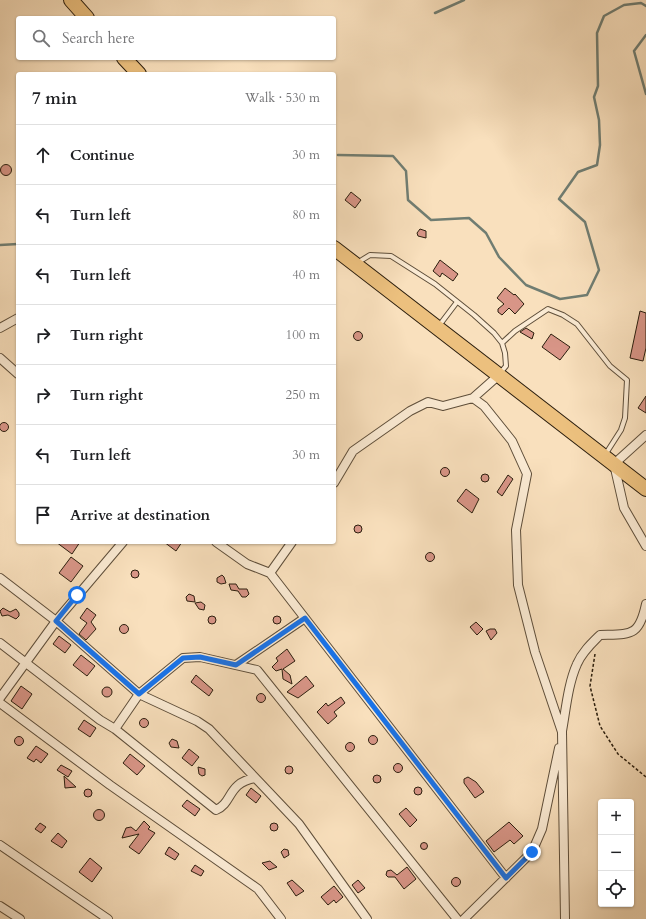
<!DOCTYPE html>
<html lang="en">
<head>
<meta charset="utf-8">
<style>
  body { margin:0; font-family:Cardo,serif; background:#f2f2f2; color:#202124 }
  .controls { position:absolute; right:12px; bottom:12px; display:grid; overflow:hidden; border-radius:4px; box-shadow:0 1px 3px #0004 }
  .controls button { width:36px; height:36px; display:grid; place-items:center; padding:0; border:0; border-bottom:1px solid #e0e0e0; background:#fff; color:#202124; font:20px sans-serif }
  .stop { position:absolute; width:12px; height:12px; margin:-9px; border:3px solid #1a73e8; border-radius:50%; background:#fff }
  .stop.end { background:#1a73e8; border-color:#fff; box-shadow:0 1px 4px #0008 }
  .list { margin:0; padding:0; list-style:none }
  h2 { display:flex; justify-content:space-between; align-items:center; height:52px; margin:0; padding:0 16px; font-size:17px }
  h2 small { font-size:13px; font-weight:400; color:#757577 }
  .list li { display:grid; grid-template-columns:26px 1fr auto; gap:12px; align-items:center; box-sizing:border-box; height:60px; padding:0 16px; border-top:1px solid #e0e0e0 }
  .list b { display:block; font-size:15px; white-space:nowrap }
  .list em { font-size:13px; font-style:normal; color:#757577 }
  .icon { flex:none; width:22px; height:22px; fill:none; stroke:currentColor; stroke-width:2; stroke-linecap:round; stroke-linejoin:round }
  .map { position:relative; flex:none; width:646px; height:919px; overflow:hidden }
  .search { position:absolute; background:#fff; box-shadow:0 1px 3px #0004; left:16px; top:16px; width:320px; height:44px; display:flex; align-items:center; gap:10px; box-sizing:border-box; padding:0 14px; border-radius:4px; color:#757577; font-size:15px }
  .panel { position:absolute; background:#fff; box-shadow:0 1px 3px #0004; left:16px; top:72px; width:320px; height:472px; border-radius:4px }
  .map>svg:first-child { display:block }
</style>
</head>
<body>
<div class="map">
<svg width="646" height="919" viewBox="0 0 646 919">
  <rect width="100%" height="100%" fill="#f9e0bd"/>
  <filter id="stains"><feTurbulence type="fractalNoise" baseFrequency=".005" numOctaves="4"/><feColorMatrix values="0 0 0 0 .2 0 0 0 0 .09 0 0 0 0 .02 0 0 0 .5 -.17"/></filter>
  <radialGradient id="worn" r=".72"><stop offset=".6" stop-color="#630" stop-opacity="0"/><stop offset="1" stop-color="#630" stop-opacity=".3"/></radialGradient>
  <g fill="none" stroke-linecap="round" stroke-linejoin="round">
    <path stroke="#707d72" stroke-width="2.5" d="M435,13L464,0
      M646,35L634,51L646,94
      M338,155L393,156L406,171L408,200L431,220L469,218L486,233L499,257L526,285L560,299L587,295L599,270L585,222L559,199L578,172L597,165L600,145L599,120L594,97L598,86L597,33L604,16L624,5L641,3L646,6
      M0,245L18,244"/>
  </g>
  <path fill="#d89587" stroke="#2b1e0e" d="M0.5 170a5.5 5.5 0 1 1 11 0a5.5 5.5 0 1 1-11 0Z
    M351,192L361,200L355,208L345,200Z
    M420,229L426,231V238L418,236L417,233Z
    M440,260L458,274L453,281L442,273L440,277L433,271Z
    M505,288L514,295L515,294L524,304L515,314L509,308L502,315L498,312V309L504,304L497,298Z
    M640,311L646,313V348L643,361L630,358Z
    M526,328L534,333L532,339L520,332Z
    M353.5 336a4.5 4.5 0 1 1 9 0a4.5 4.5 0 1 1-9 0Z
    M551,334L570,347L560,360L542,347Z
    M646,396V413L638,408Z
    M-0.5 427a4.5 4.5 0 1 1 9 0a4.5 4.5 0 1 1-9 0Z
    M440.5 472a4.5 4.5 0 1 1 9 0a4.5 4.5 0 1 1-9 0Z
    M481 478a4 4 0 1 1 8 0a4 4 0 1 1-8 0Z
    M508,475L513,479L502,496L497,492Z
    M466,489L479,499L472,513L457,501Z
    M354 529a4 4 0 1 1 8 0a4 4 0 1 1-8 0Z
    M56,542H80L72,554Z
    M164,542H182L176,551Z
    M425.5 557a4.5 4.5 0 1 1 9 0a4.5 4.5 0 1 1-9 0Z
    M71,557L83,566L71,582L59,573Z
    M131 574a4 4 0 1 1 8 0a4 4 0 1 1-8 0Z
    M222,575L224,577L226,583L221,584L217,582V578Z
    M229,584H236L239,589H247L249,594L246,597H242L238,591L231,590Z
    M189,594L194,596L195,602L187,601L186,597Z
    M201,602L205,605L204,610L199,609L195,603Z
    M3,608L10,612L16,609L19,613V616L16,619L8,615L2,616L0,611Z
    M87,608L96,615L91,622L96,629L86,640L79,634L87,623L80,618Z
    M273 620a4 4 0 1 1 8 0a4 4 0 1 1-8 0Z
    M208 620a4 4 0 1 1 8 0a4 4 0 1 1-8 0Z
    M476,622L483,629L477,635L470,627Z
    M119.5 629a4.5 4.5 0 1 1 9 0a4.5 4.5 0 1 1-9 0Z
    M490,629H495L497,633L491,640L486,631Z
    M59,636L71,645L65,653L53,644Z
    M287,649L295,661L283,669L290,675L292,684L283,679L282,669L276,671L272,667L278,661L276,658Z
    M81,655L95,666L87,676L73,665Z
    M196,675L213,690L209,696L191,682Z
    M306,676L314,686L298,698L287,692Z
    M21,686L32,694L22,709L11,701Z
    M102 692a5 5 0 1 1 10 0a5 5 0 1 1-10 0Z
    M256.5 698a4.5 4.5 0 1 1 9 0a4.5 4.5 0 1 1-9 0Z
    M341,697L345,703L334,712L337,716L328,724L317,712L326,703L328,706Z
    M139.5 723a4.5 4.5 0 1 1 9 0a4.5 4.5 0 1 1-9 0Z
    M84,720L96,728L90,737L78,729Z
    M368.5 740a4.5 4.5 0 1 1 9 0a4.5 4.5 0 1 1-9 0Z
    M14.5 741a4.5 4.5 0 1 1 9 0a4.5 4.5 0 1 1-9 0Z
    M172,739L177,741L179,748L171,747L169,743Z
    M345.5 747a4.5 4.5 0 1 1 9 0a4.5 4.5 0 1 1-9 0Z
    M36,746L48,754L41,763L36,759L34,762L27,758Z
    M189,749L199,757L192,766L182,758Z
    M130,754L145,766L137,775L123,763Z
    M393.5 768a4.5 4.5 0 1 1 9 0a4.5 4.5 0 1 1-9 0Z
    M61,765L72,771L68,777L57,770Z
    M285 770a4 4 0 1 1 8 0a4 4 0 1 1-8 0Z
    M198,767L205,769V775L202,776L199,774Z
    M373 779a4 4 0 1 1 8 0a4 4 0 1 1-8 0Z
    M64,776L76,787L65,788Z
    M468,777L476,782L484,792L475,798L464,783V779Z
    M414 791a4 4 0 1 1 8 0a4 4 0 1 1-8 0Z
    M251,788L261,796L256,803L246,795Z
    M84 793a4 4 0 1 1 8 0a4 4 0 1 1-8 0Z
    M187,800L200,809L195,816L182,806Z
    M406,808L417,820L410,827L399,814Z
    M93.5 815a5.5 5.5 0 1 1 11 0a5.5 5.5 0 1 1-11 0Z
    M144,821L150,827L148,829L155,833L139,854L129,847L139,834L122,838L126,828L131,827L136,831Z
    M509,822L523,836L514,844L510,840L494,852L486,841Z
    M40,823L46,827L41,833L35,829Z
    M270 827a4 4 0 1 1 8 0a4 4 0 1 1-8 0Z
    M58,833L67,841L62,848L51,841Z
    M420.5 846a3.5 3.5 0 1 1 7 0a3.5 3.5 0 1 1-7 0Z
    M169,847L179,854L175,860L165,854Z
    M284,849L288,850L289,855L284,858L281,852Z
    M90,858L102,868L92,882L79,872Z
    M270,861L271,862L277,867L269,870L262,863Z
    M195,865L204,871L201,876L191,871Z
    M407,867L416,879L404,889L395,877H388L386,875L387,871L391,870L397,875Z
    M451.5 882a4.5 4.5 0 1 1 9 0a4.5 4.5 0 1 1-9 0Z
    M292,880L304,891L296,896L287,883Z
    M358,880L365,888L358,893L352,885Z
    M334,886L343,897L336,903L334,900L328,905L321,897Z"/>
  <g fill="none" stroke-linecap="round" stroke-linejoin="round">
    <defs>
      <path id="service" d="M357,263L370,255L391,256L435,284L474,315L494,333L502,343L505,353L506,366L500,373
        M438,327L457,302
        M502,343L515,331L548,309L563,315L577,324L610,366L627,380L625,418L621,430L605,455"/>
      <path id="minor" d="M0,328L18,318
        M0,358L18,374
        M473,398L484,406L512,441L527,474L516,530L518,585L535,652L562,732L565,919
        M646,435L614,464L624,508L646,546
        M334,483L353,451L410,411L428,402L443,406L473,398L499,375
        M216,542L247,564L270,573L506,878
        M270,573L292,542
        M0,578L56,621L139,694L197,721L209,729L299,824L367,919
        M0,643L100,720L115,729L216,810C233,803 227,783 255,778
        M236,665L305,618
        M0,698L56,621L123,542
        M0,703L110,785L258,889L281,919
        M115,729L139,694L183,658L200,657L257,670L457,919
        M562,731C566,709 568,684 577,664C582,652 592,643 600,635C631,634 639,637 646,604
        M0,845L108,919
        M0,906L20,919
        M464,919L532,852L542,829L559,748"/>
      <path id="trunk" d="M71,0L87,18
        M124,58L139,74
        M334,248L646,489"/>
    </defs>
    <use href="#service" stroke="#5e4e3a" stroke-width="6"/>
    <use href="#minor" stroke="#5e4e3a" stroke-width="10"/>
    <use href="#trunk" stroke="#2b1e0e" stroke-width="16"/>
    <path stroke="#2b1e0e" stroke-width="1.5" stroke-dasharray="3 2" stroke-linecap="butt" d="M595,654L590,686L600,726L618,754L646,777"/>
    <use href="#service" stroke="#fbebd4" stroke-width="4"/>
    <use href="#minor" stroke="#fbebd4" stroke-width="8"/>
    <use href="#trunk" stroke="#ecc07e" stroke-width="14"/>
  </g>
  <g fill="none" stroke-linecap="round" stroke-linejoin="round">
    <path stroke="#1a73e8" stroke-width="5" d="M77,595L56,621L139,694L183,658L200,657L236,665L305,618L506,878L532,852"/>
  </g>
  <rect width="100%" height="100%" filter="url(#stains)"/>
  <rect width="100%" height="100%" fill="url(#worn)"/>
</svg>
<div class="controls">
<button>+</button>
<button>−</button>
<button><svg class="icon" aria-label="locate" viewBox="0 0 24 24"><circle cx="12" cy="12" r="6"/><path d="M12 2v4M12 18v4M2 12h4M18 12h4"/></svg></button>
</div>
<div class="stop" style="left:77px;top:595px"></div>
<div class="stop end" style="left:532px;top:852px"></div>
<div class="search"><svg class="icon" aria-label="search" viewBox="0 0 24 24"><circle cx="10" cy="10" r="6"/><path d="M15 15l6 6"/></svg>Search here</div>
<section class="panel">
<h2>7 min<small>Walk · 530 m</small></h2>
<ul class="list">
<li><svg class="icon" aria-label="ahead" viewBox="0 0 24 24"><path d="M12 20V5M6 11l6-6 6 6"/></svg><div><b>Continue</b></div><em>30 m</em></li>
<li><svg class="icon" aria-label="left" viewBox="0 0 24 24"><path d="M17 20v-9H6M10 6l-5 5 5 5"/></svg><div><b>Turn left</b></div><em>80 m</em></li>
<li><svg class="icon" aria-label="left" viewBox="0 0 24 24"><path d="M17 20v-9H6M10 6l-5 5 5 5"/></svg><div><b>Turn left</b></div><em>40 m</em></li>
<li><svg class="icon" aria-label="right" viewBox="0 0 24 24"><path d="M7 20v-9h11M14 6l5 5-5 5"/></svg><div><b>Turn right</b></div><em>100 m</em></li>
<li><svg class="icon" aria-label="right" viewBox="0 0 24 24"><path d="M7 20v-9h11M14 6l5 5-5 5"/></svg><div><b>Turn right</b></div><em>250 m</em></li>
<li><svg class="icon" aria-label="left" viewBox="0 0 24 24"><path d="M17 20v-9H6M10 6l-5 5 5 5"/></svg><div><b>Turn left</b></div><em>30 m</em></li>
<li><svg class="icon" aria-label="arrive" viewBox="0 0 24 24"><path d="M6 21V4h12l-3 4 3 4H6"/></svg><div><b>Arrive at destination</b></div></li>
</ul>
</section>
</div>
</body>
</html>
